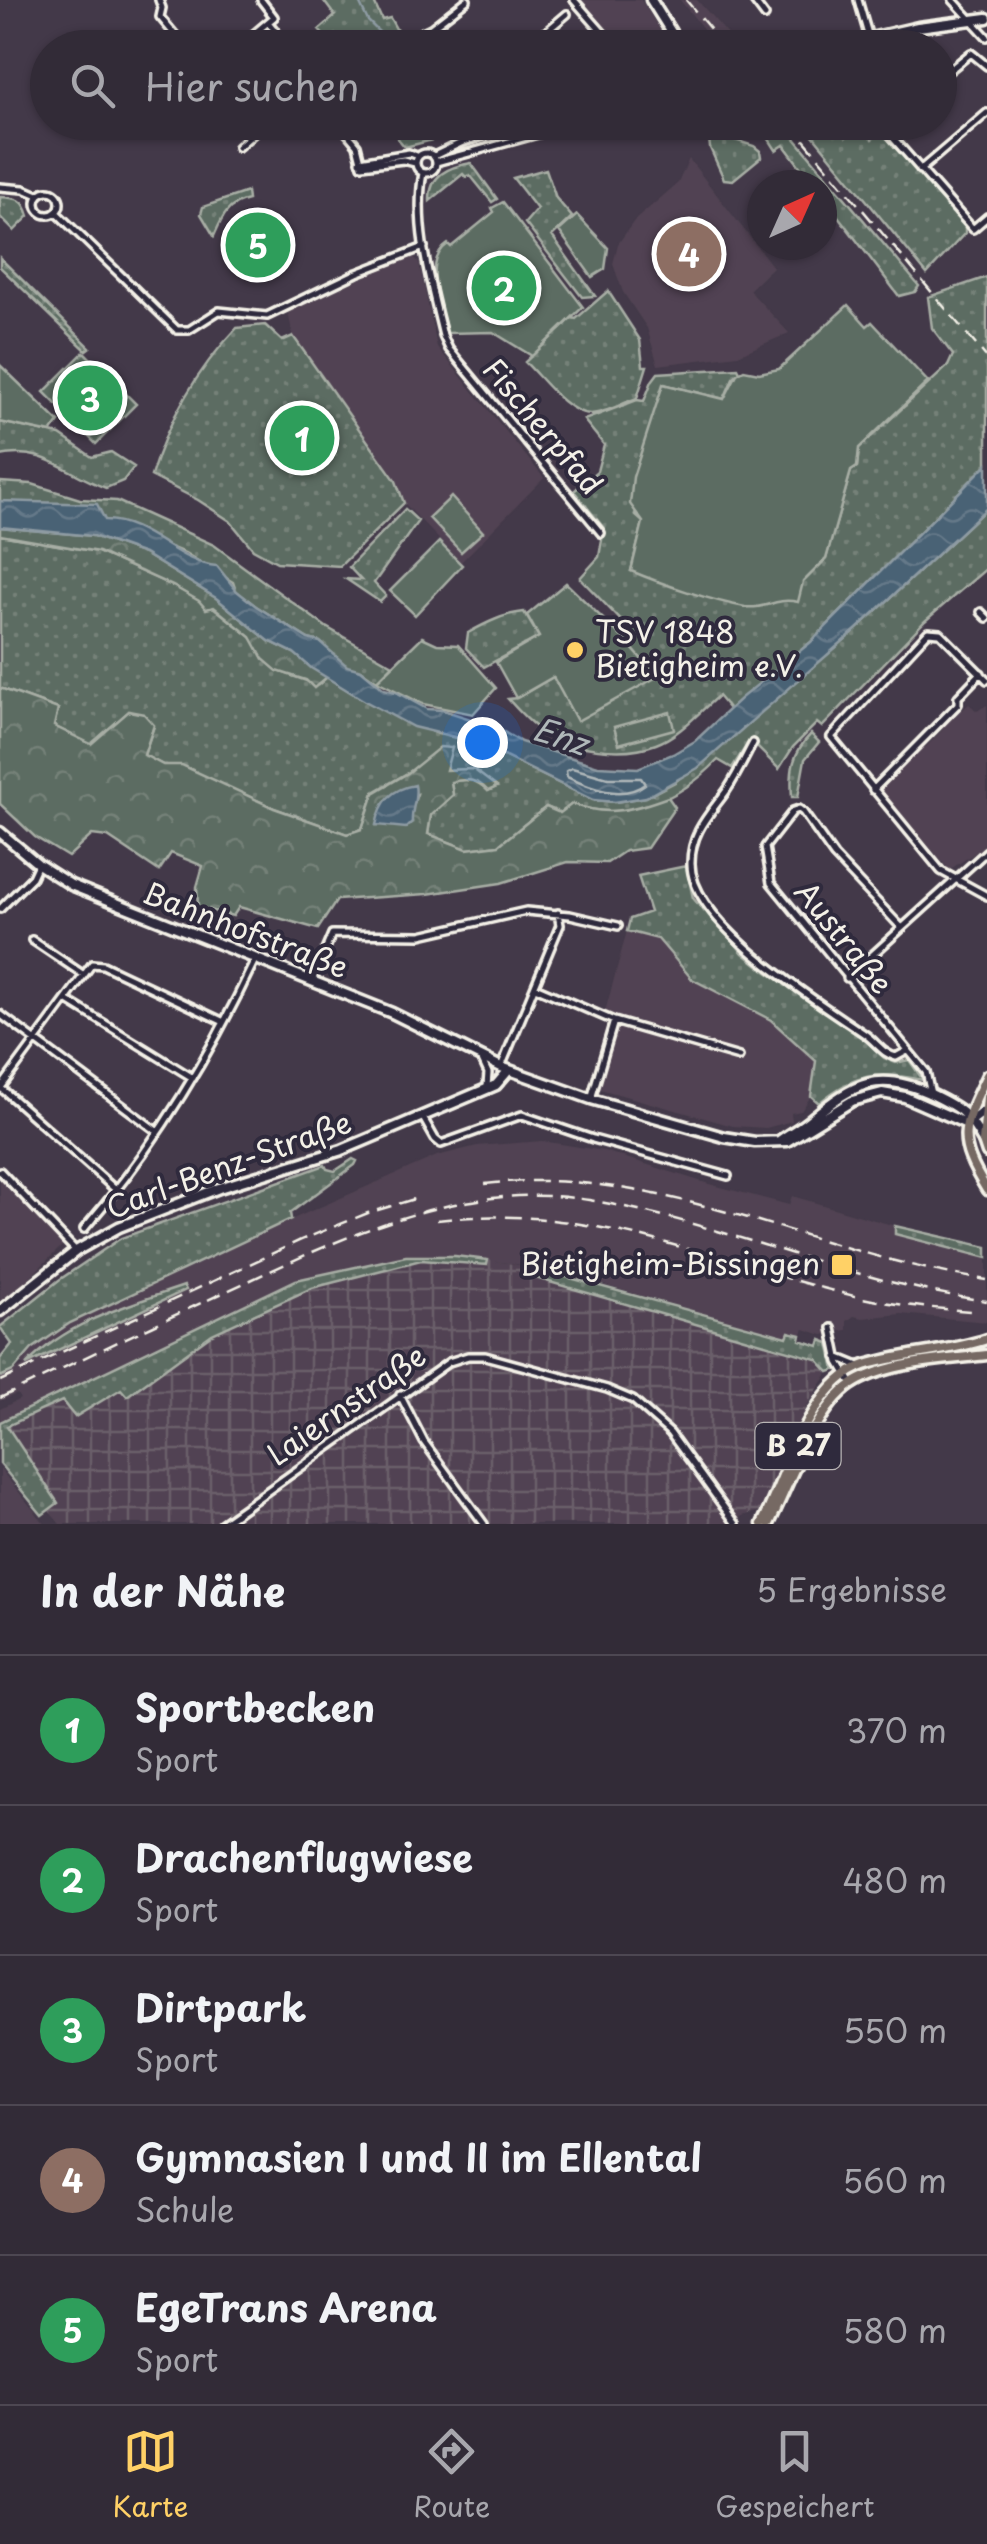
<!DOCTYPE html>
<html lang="de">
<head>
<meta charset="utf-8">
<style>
  body { margin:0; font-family:"Playpen Sans",sans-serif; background:#3d3742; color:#f1f3f6 }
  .compass { position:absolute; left:747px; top:170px; width:90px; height:90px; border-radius:50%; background:#322b37; box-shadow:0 2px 8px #0004; rotate:45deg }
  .you { position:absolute; left:482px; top:742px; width:35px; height:35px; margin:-25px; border:8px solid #fff; border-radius:50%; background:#1a73e8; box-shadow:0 0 0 15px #1a73e833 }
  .badge { display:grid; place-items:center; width:65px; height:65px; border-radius:50%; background:#ffd166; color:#fff; font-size:32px; font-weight:700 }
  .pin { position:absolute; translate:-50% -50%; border:5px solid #fff; box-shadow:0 2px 10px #0006 }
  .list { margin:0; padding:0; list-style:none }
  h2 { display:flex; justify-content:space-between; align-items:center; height:130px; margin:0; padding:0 40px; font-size:42px }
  h2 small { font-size:32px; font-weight:400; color:#a8a7ad }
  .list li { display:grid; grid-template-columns:65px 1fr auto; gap:30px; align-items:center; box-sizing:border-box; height:150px; padding:0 40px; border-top:2px solid #4d4752 }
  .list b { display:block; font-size:38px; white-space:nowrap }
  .list p { margin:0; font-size:32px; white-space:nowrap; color:#a8a7ad }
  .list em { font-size:32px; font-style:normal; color:#a8a7ad }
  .icon { flex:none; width:55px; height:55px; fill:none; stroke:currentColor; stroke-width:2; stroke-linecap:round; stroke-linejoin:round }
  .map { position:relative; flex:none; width:987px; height:1524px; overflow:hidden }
  .search { position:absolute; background:#322b37; box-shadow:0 2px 8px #0004; left:30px; right:30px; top:30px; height:110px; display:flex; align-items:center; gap:25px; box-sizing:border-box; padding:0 35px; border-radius:55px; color:#a8a7ad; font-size:38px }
  .sheet { height:880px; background:#322b37 }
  nav { display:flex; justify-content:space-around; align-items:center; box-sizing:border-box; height:140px; border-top:2px solid #4d4752; background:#322b37; font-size:28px; color:#a8a7ad }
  nav a { display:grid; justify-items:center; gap:5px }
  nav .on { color:#ffd166 }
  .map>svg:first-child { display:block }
</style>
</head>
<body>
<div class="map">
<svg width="987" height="1524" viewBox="0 0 987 1524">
  <defs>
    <pattern id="industrial-grid" width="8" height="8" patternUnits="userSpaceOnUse" patternTransform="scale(2.5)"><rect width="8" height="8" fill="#514352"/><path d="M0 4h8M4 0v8" fill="none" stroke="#6b5f6b"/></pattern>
    <pattern id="green-dots" width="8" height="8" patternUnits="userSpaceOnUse" patternTransform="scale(2.5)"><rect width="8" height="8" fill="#5c6c62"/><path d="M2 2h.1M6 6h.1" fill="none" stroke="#748178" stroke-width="1.8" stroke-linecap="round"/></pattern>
    <pattern id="forest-crowns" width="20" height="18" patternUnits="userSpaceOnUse" patternTransform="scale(2.5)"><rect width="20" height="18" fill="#5c6c62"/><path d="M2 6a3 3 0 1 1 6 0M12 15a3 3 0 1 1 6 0" fill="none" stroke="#748178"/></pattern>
    <pattern id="water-waves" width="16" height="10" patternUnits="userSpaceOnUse" patternTransform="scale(2.5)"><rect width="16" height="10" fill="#4a6275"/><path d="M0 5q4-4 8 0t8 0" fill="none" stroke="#657989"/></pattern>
  </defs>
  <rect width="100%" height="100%" fill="#433949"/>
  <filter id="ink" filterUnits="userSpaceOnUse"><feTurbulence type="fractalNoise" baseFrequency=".01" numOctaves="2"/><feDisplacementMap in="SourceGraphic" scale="20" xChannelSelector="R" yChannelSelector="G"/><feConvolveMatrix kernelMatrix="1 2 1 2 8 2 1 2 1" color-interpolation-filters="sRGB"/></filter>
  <g filter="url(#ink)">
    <path fill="#514352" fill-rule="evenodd" d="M578,0H641L671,47H621Z
      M680,0H697L739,47H718Z
      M689,159L773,267L749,290L789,333L738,355L658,365L647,328L623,292L613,264L618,244L634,221L678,183Z
      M407,257L415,258L419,263L437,347L544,478L461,562L404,503L396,481L293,336L288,312Z
      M969,704L977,711L987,705V845L949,870L880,788L922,745L926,747L943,729L941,726L959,707L962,710Z
      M627,931L658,939L692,979L771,1020L816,1061L811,1096L801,1111L791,1113L792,1121L766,1128L733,1126L600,1089L619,1020L605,1012Z
      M542,1141L604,1151L709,1184L789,1205L792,1196L895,1226V1234L987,1258V1322L901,1314L863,1318L854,1316L847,1321V1330L823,1335L804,1329L801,1335L790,1332L788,1337L539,1267L455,1256H406L299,1279L0,1422V1409L20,1399L17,1394L0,1401V1377L24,1366L19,1363L32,1349L70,1323L184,1270L224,1249L437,1156L477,1146ZM184,1286L185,1290L28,1362L61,1334L90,1319Z
      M0,1177L63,1245L0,1306Z
      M0,1469L45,1524H0Z"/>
    <path fill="url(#industrial-grid)" d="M421,1260L487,1265L488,1260L526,1266V1270L818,1359L829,1372L808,1404L761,1511L742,1516L731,1524H60L49,1511L58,1503L7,1427L63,1400L76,1417L121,1389L127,1395L212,1334L302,1292L373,1270Z"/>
    <path fill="url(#green-dots)" stroke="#a8aea5" stroke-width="2.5" d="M323,0H373L382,20L390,18L406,47H334L319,30L335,16Z
      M769,122L782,123L919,286L915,292L899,296L822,195V185H814L784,145L776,150L767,136Z
      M385,123H461L467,131L405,147Z
      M803,123H832L846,137L859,125L872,139L882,131L965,225V233L927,274Z
      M716,134L754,146L760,151L761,157L733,180L724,179L710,148L709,138Z
      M471,163L497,199L492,202L470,175L466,177L463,174L430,201C429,175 448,167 471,163Z
      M546,169L556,198L572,217L552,236L595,296L582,297L525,223L537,209L513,178Z
      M247,192L248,200C227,204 222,218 214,236L201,214L203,207Z
      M0,197C17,198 24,198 29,216L14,231L0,217Z
      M0,258L90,347L86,350L0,267Z
      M987,277V464L811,642L729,709L718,696C699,712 679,736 656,744C622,757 573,749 542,731C529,723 518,710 508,699L517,698L553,677H657L624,639L632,632L580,578L599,557L604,528L574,491L597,471L604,445L584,420L637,400L644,401L652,381L658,373L738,368L740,372L733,378L724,399L664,384L635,515L643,522L631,571L747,607L771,604L803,582L826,559L851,471L857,466L859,448L948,366L953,355L932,328L928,297Z
      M608,291L640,340L643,366H647L637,398C623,403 605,414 590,414C566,413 541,377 525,362L572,318L576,319Z
      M265,325L282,341L293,336L396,481L404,503L340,566L277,562L253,549L230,521L198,500L151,476C168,420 196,371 237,328Z
      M0,422L60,435L92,457L111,452L134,467L123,481L106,488C67,474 44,446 0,456Z
      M0,482L32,484L80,499L117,501L214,545L326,627L393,665L377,681L361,670L347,667L320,642L308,639L256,606L236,591L233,582L185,553L105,521L26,503L0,501Z
      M987,508V568L925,621L822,727L817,723L793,747L779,769L750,740L732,768L718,760C680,800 626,824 572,804L561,813L546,807L499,845L467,849L428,834L431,815L453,795L451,782C467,778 477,779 488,791L496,787L473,769L445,770L451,748L374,792L362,829L347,834L274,808L182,766L163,765L144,755L154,726L129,711L91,745L54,726L58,709L0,688V535L98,552L173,586L213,607L251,637L278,671L318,685L327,677L365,701L438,734L475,742L593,800L615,802L646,797L675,782L742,728L857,629Z
      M405,509L418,521L374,583L386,596L380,602L346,579L361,580L349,567Z
      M524,612L539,637L484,667L466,648L468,633C486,623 504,614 524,612Z
      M811,734L819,742L805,759L798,797H792C790,771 792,753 811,734Z
      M686,866L693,898L704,911L707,909L743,953L767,972L857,1031L884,1058L896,1063L909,1060L923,1080C879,1071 856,1072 819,1103L811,1096L816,1061L771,1020L692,979L658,939L627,931L630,919L650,912L638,876Z
      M353,1159L357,1161L355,1165L290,1213L291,1219L70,1323L32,1349L13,1371L0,1377V1359L12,1344L0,1327L59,1280L121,1238L325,1165L327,1169L335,1171Z
      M895,1226L987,1247V1258L895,1234Z
      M406,1256H455L488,1260L487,1265L421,1260L312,1288L212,1334L127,1396L121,1389L75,1417L62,1401L7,1426L58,1503L42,1515L0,1464V1422L296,1280Z
      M526,1266L787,1337L789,1332L801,1335L800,1340L819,1346L821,1340L829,1343L835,1370L829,1372L817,1359L532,1277Z
      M184,1286L186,1290L26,1365C70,1320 126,1306 184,1286Z"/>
    <path fill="url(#forest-crowns)" stroke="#a8aea5" stroke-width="2.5" fill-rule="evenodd" d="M0,527L93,536L144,554L216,598L269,641L294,653L327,677L314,688L306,680L277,671L263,659L251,637L214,607L206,609L199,601L173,586L98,552L0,535Z
      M0,688L58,709L54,726L91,744L129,711L144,714L154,725L144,755L163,765H182L274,808L347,834L362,829L374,793L408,773L440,747L452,748L446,770L473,769L497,787L488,791C477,779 467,778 451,782L453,795L431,815L428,834L467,849L499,845L546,807L560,813L572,804C607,817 633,810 668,797L675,807L647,848L625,851L607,863L568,862L501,883L427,894L337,900L318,929L239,907L233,916L198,907L197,887L203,866L171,853L159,871L108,837L92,835L68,857L35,837L0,804ZM417,794L411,811L412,822L377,825L386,800Z"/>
    <path fill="#5c6c62" stroke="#a8aea5" stroke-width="2.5" d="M503,202L583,307L532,356L493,332L447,333C441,306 422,261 448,244L451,247L494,212L492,208Z
      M577,215L608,248L605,269L592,277L559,231Z
      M848,305L867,326L872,322L928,382L859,448L857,467L851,471L826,559L803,582L798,602C774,597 766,610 745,607C712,601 662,584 631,571L643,522L630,504L633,477L663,384L724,399L737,374L744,370L759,373L779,369Z
      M84,352L136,404L96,444L44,392Z
      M0,365L59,422L51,433L0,422Z
      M451,497L483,532L461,552L429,518Z
      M439,542L462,565L415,615L390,591Z
      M566,583L624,639L657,677L577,721L553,677L516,698L496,662L539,637L527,615Z
      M422,637L437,644L458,645L496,688L473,714L423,704L377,681Z
      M670,712L674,729L619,744L614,727Z"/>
    <path fill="url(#water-waves)" stroke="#8e9ba3" stroke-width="2.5" d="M292,414L326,448L311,462L278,428Z
      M987,464V508L857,629L698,768L646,797L615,802L593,800L475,742L413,727L365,701L311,668L294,653L269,641L216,598L144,554L93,536L0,527V501L97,504L105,520C147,520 178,564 217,566L237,591L256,606L308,639L320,642L347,666L361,670L384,689L396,692L427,709L443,710L495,727L521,742L598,766L638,768L673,754L695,741L741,698L811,642Z
      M415,785C418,798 411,809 412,822L406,828L376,825C381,801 391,789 415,785Z"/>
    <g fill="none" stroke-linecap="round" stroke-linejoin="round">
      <path stroke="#b0b8ba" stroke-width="2.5" d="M572,768L608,778H641L645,784C622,801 590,788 567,777L566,771Z"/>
      <path stroke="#8e9ba3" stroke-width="2.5" d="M358,0L368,21L395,48"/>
      <defs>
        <path id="street" d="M159,0L162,8L160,17L186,48
          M261,0L274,17L268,22L289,48
          M574,0L616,48
          M753,0L765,16
          M858,0L869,38
          M953,0L987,37
          M408,39L431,28L467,0
          M237,48L268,22
          M527,48L567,14
          M940,78L971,53L987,66
          M235,122L248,138
          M338,122L357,145L362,165L403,160L415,163
          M879,122L973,229L987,217
          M238,147L267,122
          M416 163a10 10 0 1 1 20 0a10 10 0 1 1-20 0Z
          M434,156L463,142L530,122
          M360,161L409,153L417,156
          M436,162L581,122
          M920,170L987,113
          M423,173C413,225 431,285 443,336L449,349L601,533
          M0,187L24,189L38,195
          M36 203a12 12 0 1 1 24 0a12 12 0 1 1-24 0Z
          M56,212L177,330H189L219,311L267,316L357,273L424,247
          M981,612L987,618
          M987,680L940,633L928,632L831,737L941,871L987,896
          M753,743C745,758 737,775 727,790C710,814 691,831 691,863C690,924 820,1003 866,1035C877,1043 883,1054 896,1057L907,1051
          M873,790L958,704V697L981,673
          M0,909L32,877L38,864
          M901,927L834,856L803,812L799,809L793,811L765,847L771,883L926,1072L931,1094
          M32,940L84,975
          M847,978L987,851
          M312,981L332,934L421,935L526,911L570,915L618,926
          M535,987L614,1021L739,1057
          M68,1001L193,1078
          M0,1014L158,1132
          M482,1060L488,1073L487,1087
          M501,1067L560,925L558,913
          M1,1088L117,1191
          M0,1089L92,964L103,965L224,1022
          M591,1099L614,1021
          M422,1116L435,1139L441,1144L522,1115L593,1139L728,1176
          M0,1171L76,1251
          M84,1229C154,1148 210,1056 255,960
          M832,1328L839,1362L852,1384
          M837,1357L859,1366
          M400,1395L424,1442L484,1524
          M221,1524L449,1362L468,1356H485L607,1389L633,1400L670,1433L736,1524"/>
        <path id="secondary" d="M651,0L681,48
          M827,48L918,27L987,18
          M0,832L38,864L71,885L392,1013L501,1067L591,1099L724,1137L755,1142L787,1141L852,1101L882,1093L905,1097L967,1124L984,1111
          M779,1141C790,1133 802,1127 812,1118C855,1083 879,1069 933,1095C962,1109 967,1113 983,1141
          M0,1311L76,1251L119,1227L219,1188L342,1150L496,1085L509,1070"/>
        <path id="primary" d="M987,1075C962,1127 955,1139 987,1190
          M987,1097L983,1141L987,1153
          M762,1524C786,1476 810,1383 865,1365C905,1353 948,1352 987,1339
          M769,1524C789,1484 815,1409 851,1385C885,1362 947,1360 987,1355"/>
      </defs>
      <use href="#street" stroke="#f4f1e8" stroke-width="12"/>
      <use href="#secondary" stroke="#f4f1e8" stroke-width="15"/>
      <use href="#primary" stroke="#f4f1e8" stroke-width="15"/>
      <use href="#street" stroke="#2f2a3d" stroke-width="5"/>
      <use href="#secondary" stroke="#2f2a3d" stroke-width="8"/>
      <use href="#primary" stroke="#766964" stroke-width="8"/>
      <path stroke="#f4f1e8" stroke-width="2.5" stroke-dasharray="15 8" stroke-linecap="butt" d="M686,0L726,48
        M789,122L987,358
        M485,1184C659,1163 818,1256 987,1280
        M437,1220C591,1201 717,1265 863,1298C899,1306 934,1308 970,1311
        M0,1381L301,1240L368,1213L421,1197
        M0,1398C75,1362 151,1326 227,1291C342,1238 459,1179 589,1200C724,1223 851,1283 987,1301"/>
    </g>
  </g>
  <g fill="#ffd166" stroke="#2f2a3d" stroke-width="4">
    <circle cx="575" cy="650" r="10"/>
    <rect x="830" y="1253" width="24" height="24" rx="5"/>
  </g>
  <g text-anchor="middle" stroke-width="8" stroke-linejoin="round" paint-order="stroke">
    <rect fill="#2f2a3d" stroke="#b9b5b5" stroke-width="2.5" x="755.5" y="1423" width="85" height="46" rx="8"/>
    <g font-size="28" font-weight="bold" fill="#f4f1e8">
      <text x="798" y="1456">B 27</text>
    </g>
    <g font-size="30" fill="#f4f1e8" stroke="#2f2a3d">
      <text transform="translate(542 427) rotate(50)" y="10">Fischerpfad</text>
      <text transform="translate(245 931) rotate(21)" y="10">Bahnhofstraße</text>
      <text transform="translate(843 938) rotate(51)" y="10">Austraße</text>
      <text transform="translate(229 1166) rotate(-20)" y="10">Carl-Benz-Straße</text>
      <text transform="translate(347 1406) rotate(-35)" y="10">Laiernstraße</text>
    </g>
    <g font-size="30" fill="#f4f1e8" stroke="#2f2a3d" text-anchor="start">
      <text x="595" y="643">TSV 1848<tspan x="595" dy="34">Bietigheim e.V.</tspan></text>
      <text x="820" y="1275" text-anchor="end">Bietigheim-Bissingen</text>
    </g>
    <g font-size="32" font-style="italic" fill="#b0b8ba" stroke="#2f2a3d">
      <text transform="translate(560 737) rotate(19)" y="11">Enz</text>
    </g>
  </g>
</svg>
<svg class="compass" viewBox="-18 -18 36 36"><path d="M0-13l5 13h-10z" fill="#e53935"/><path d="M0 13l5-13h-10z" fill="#a8a7ad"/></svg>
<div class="you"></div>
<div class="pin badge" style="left:302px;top:438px;background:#2e9e5b">1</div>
<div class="pin badge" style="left:504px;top:288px;background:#2e9e5b">2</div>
<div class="pin badge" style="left:90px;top:398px;background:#2e9e5b">3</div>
<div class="pin badge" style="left:689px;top:254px;background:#8d6e63">4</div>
<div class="pin badge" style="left:258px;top:245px;background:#2e9e5b">5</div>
<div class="search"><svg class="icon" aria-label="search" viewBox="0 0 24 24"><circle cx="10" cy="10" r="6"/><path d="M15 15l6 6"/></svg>Hier suchen</div>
</div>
<section class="sheet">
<h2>In der Nähe<small>5 Ergebnisse</small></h2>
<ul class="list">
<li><span class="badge" style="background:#2e9e5b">1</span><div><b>Sportbecken</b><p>Sport</p></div><em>370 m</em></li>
<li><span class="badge" style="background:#2e9e5b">2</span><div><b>Drachenflugwiese</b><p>Sport</p></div><em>480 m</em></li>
<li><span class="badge" style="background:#2e9e5b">3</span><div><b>Dirtpark</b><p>Sport</p></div><em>550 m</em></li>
<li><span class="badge" style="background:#8d6e63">4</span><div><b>Gymnasien I und II im Ellental</b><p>Schule</p></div><em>560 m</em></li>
<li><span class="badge" style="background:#2e9e5b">5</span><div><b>EgeTrans Arena</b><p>Sport</p></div><em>580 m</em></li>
</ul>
</section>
<nav>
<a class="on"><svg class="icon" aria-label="map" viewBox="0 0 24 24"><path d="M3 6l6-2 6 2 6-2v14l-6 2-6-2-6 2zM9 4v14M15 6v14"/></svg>Karte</a>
<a><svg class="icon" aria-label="directions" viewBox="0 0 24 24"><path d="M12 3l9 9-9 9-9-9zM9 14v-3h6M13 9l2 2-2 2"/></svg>Route</a>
<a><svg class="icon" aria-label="saved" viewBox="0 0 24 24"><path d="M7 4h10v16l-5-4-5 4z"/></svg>Gespeichert</a>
</nav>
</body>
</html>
